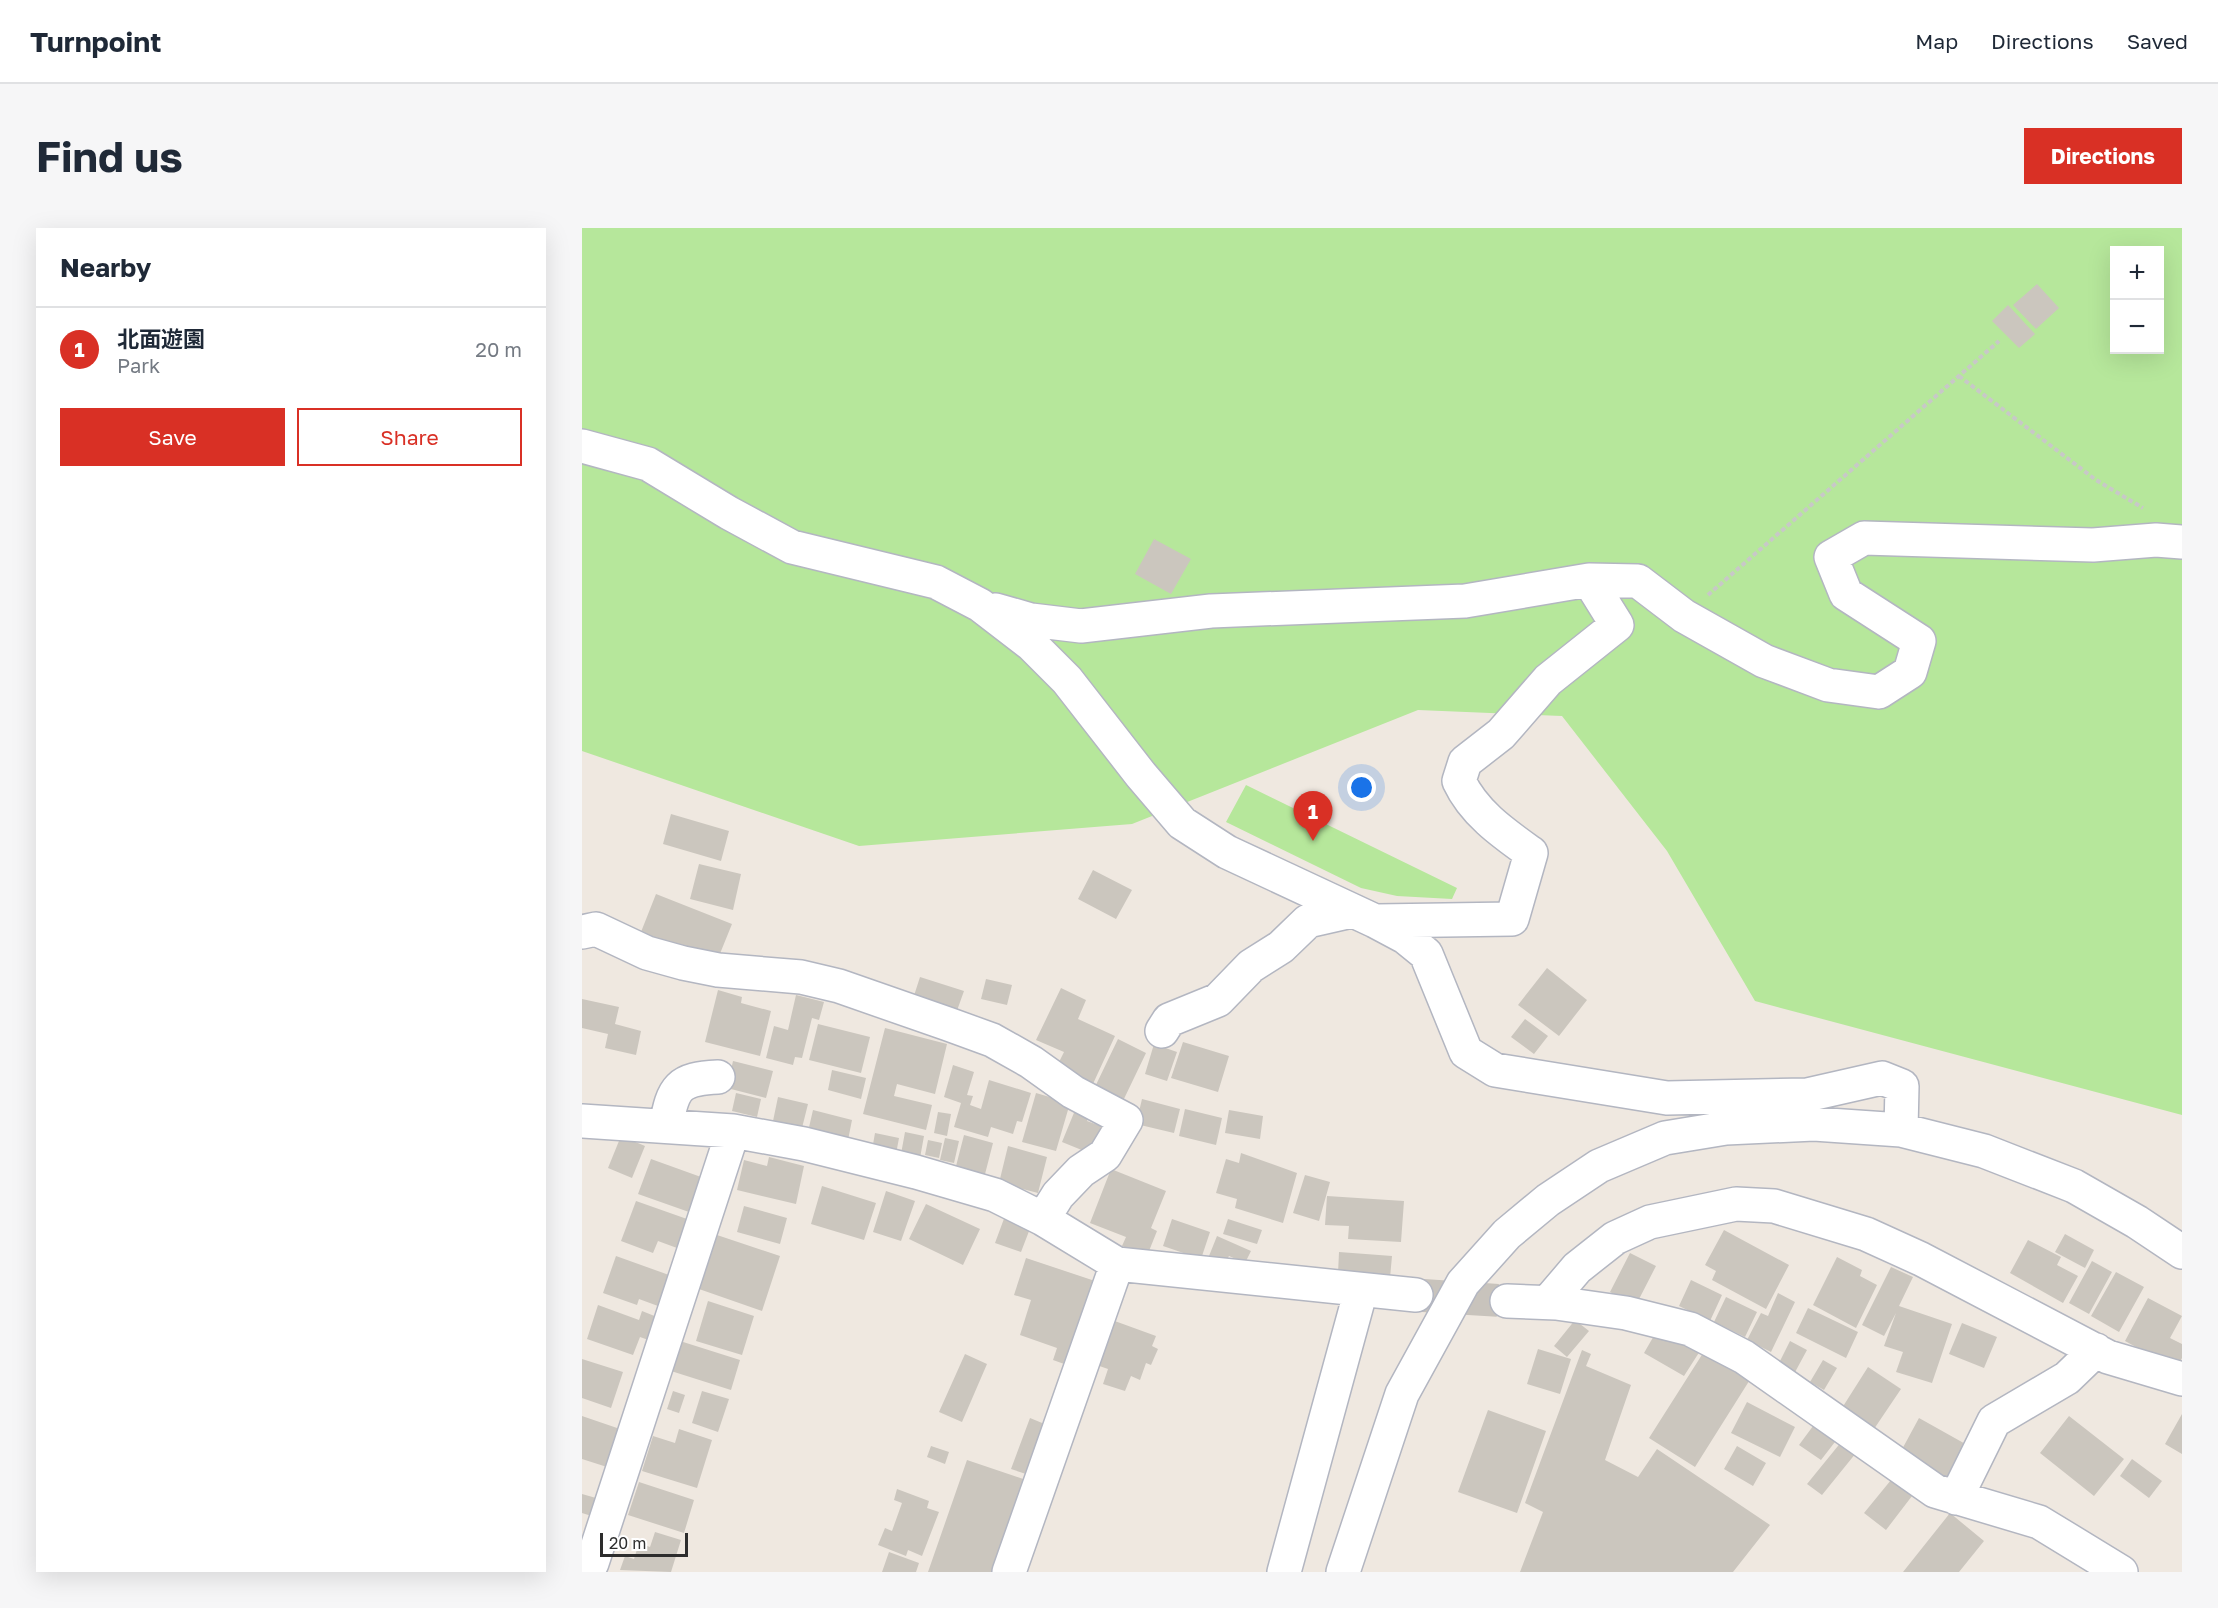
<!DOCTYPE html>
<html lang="en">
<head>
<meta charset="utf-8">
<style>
  body { margin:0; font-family:"Golos Text","Noto Sans JP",sans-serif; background:#f6f6f7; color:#1f2937 }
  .controls { position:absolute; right:18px; top:18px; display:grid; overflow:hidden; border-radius:0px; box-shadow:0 6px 24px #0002 }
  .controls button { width:54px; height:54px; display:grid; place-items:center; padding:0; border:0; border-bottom:2px solid #e0e1e3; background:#fff; color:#1f2937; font:30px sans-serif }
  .scale { position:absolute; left:18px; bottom:15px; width:88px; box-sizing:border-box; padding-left:6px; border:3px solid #2d2d2d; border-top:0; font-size:16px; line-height:21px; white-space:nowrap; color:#2d2d2d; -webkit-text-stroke:4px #fff; paint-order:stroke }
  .you { position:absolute; left:780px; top:560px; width:21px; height:21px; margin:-15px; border:4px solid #fff; border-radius:50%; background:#1a73e8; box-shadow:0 0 0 9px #1a73e833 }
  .badge { display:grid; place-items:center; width:39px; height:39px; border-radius:50%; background:#d93025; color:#fff; font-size:20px; font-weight:700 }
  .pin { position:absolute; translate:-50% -50px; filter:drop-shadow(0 2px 3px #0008) }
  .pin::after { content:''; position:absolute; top:32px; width:21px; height:18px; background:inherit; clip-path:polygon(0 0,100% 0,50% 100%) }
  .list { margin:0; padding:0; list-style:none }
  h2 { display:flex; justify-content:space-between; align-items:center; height:78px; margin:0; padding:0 24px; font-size:26px }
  h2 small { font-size:20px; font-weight:400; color:#747a83 }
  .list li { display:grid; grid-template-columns:39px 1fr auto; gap:18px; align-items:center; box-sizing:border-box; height:84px; padding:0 24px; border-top:2px solid #e0e1e3 }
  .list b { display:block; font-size:22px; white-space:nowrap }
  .list p { margin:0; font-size:20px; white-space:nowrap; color:#747a83 }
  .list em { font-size:20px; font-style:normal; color:#747a83 }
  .actions { display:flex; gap:12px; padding:18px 24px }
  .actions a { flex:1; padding:14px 0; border:2px solid #d93025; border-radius:0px; text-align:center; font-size:21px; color:#d93025 }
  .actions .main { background:#d93025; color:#fff }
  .map { position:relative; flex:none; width:1600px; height:1344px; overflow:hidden; border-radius:0px }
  header { display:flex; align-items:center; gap:36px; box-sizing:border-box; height:84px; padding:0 30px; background:#fff; border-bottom:2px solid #e0e1e3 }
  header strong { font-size:28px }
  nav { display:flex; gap:33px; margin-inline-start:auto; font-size:21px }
  .intro { display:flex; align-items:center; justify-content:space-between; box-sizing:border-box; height:144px; padding:0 36px }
  h1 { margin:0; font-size:42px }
  .button { padding:15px 27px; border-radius:0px; background:#d93025; color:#fff; font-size:21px; font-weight:700 }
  main { display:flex; gap:36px; padding:0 36px }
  aside { flex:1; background:#fff; border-radius:0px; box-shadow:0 6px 24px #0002 }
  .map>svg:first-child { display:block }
</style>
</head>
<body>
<header>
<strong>Turnpoint</strong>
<nav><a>Map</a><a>Directions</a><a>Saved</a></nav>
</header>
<div class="intro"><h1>Find us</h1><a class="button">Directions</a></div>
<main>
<aside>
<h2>Nearby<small></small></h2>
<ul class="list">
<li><span class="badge">1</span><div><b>北面遊園</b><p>Park</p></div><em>20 m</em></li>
</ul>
<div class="actions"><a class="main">Save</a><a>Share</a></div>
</aside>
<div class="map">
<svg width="1600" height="1344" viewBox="0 0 1600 1344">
  <rect width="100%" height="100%" fill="#efe8e0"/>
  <path fill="#b6e79b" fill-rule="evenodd" d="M0,0H1600V887L1173,773L1085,623L980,488L836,482L550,596L277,618L0,523ZM1532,22H1578V122H1532Z
    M664,557L875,660L870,671L815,668L779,660L644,594Z"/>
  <path fill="#cbc6be" d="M1455,56L1477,80L1454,101L1431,77Z
    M1426,77L1453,106L1437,120L1410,93Z
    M572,311L609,331L589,366L553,346Z
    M89,586L147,603L139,633L81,616Z
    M117,636L159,646L151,682L108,671Z
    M511,642L550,662L534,691L496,671Z
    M74,666L150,696L135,733L59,704Z
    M965,740L1005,772L977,808L936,777Z
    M338,749L382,763L372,791L329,777Z
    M404,751L430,757L425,777L399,771Z
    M479,760L504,772L496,791L533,808L510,858L473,842L482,824L454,812Z
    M136,762L160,769L159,775L189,783L178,828L123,814Z
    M214,767L242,774L237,792L230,790L220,830L213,829L211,837L184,830L192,798L206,802Z
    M0,771L37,779L33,796L59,803L54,827L23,820L26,806L0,800Z
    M943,791L966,808L952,826L929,809Z
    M236,796L288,809L279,845L227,832Z
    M303,800L365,816L353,866L315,856L312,868L350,877L344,902L281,886Z
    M536,811L564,825L540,875L512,861Z
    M601,814L647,828L636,864L589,850Z
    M572,816L595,824L585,853L563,846Z
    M151,833L191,843L184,870L145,860Z
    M371,837L392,844L385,867L391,868L388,877L399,881L407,852L449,865L440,894L435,893L431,906L409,899L406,909L372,899L379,875L362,869Z
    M250,842L284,850L279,871L246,862Z
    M154,865L179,871L175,889L150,883Z
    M454,865L488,875L474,923L440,914Z
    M196,869L226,876L220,900L191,893Z
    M560,871L598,881L592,905L554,896Z
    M496,875L510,881L505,893L524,900L512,927L480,914Z
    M603,881L640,890L634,917L597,908Z
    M231,882L270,892L265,917L225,908Z
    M647,882L681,888L678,911L643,905Z
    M356,884L369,886L365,908L352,905Z
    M323,904L342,908L338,930L319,926Z
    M293,905L317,910L314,926L290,922Z
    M382,907L411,915L402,950L373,942Z
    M39,908L63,918L50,950L26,940Z
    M363,910L377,913L372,935L358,932Z
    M346,912L360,915L357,930L343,927Z
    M426,918L465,929L456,965L417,955Z
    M659,925L715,945L701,995L653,980L655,971L634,965L644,931L657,935Z
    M187,929L222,938L214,976L155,962L162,932L185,938Z
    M69,931L119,949L107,984L56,966Z
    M529,941L584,963L569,1000L575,1003L565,1028L540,1018L544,1009L508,995Z
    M723,947L748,954L737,993L711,985Z
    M240,958L294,975L282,1012L229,996Z
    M304,963L333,973L319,1013L291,1004Z
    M745,968L822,973L819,1014L766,1011L767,998L743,997Z
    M54,973L105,991L95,1020L76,1013L71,1025L39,1013Z
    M344,976L398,1001L381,1037L327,1011Z
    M162,978L205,990L198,1016L155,1004Z
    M423,988L449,998L439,1024L413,1015Z
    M590,991L628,1004L619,1031L581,1018Z
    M646,991L680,1002L675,1016L641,1006Z
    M1142,1002L1207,1037L1184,1081L1130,1052L1134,1043L1123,1037Z
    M1483,1006L1512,1022L1503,1040L1473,1024Z
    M135,1007L198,1028L180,1083L117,1061Z
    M635,1008L669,1023L663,1035L647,1028L643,1035L627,1028Z
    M1446,1012L1479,1029L1475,1037L1496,1048L1481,1075L1428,1045Z
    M757,1024L810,1028L808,1050L756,1046Z
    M1048,1025L1074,1038L1054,1077L1028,1064Z
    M34,1028L87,1047L76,1078L57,1071L55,1077L21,1065Z
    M1255,1029L1280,1042L1278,1048L1295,1057L1274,1100L1231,1077Z
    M444,1030L513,1053L485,1137L471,1132L475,1120L438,1107L449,1072L432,1067Z
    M1510,1033L1530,1044L1507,1086L1487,1075Z
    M1309,1039L1331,1049L1317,1078L1370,1096L1350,1155L1314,1144L1321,1124L1302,1118L1314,1085L1302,1108L1280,1097Z
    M1534,1044L1562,1059L1537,1104L1509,1088Z
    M1109,1052L1140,1067L1128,1093L1097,1078Z
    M1196,1065L1213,1074L1189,1124L1165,1112L1179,1085L1186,1088Z
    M1144,1069L1175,1084L1163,1109L1132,1094Z
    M1566,1070L1600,1088L1588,1110L1600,1116V1130L1594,1141L1543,1113Z
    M126,1073L172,1088L160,1127L114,1113Z
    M16,1077L57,1092L60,1083L80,1091L72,1114L58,1109L51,1127L5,1111Z
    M1226,1080L1276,1104L1264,1130L1214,1105Z
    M530,1092L574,1108L570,1118L576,1121L569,1137L564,1135L558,1152L549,1148L543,1163L521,1156L526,1141L506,1134Z
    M993,1092L1007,1103L985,1129L972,1118Z
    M1380,1095L1415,1109L1402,1140L1367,1126Z
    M1077,1099L1118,1123L1102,1148L1062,1125Z
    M98,1113L158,1132L149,1162L89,1143Z
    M1208,1113L1225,1122L1212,1146L1196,1137Z
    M956,1121L989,1131L978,1166L945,1156Z
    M1000,1122L1009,1126L1004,1138L1049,1157L1023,1232L1056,1249L1075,1221L1188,1297L1151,1344H938L961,1284L943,1275Z
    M1123,1122L1169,1150L1113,1239L1067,1210Z
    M383,1126L405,1136L380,1194L357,1184Z
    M0,1131L41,1144L29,1180L0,1170Z
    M1241,1132L1255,1140L1242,1162L1228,1154Z
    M1286,1139L1319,1161L1292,1201L1260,1180Z
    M91,1163L103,1167L97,1185L85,1181Z
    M120,1163L147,1171L136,1204L110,1195Z
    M1165,1174L1213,1199L1198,1229L1149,1205Z
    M906,1182L964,1203L935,1285L876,1264Z
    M1600,1186V1226L1583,1216Z
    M0,1188L38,1201L25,1239L0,1231Z
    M1487,1188L1542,1231L1512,1268L1458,1225Z
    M448,1190L465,1197L447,1247L429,1241Z
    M1337,1190L1387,1218L1367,1253L1318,1225Z
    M1234,1194L1256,1210L1239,1232L1217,1217Z
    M97,1201L130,1212L115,1260L60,1243L71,1208L93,1215Z
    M1260,1213L1274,1225L1240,1267L1225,1256Z
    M349,1218L367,1224L363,1236L345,1229Z
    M1155,1218L1184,1235L1171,1258L1142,1241Z
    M1550,1231L1580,1253L1567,1270L1538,1248Z
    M385,1232L444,1252L413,1344H346Z
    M1309,1252L1330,1268L1304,1302L1282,1285Z
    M57,1254L112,1272L102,1305L46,1287Z
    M315,1261L347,1273L345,1280L357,1284L340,1328L326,1322L324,1328L296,1317L303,1300L310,1303L320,1275L312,1272Z
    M0,1266L21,1272L16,1290L0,1285Z
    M1368,1285L1402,1313L1377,1344H1321Z
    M73,1304L99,1312L89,1344L38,1342L43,1328L52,1331L57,1315L68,1319Z
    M307,1324L337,1335L334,1344H300Z"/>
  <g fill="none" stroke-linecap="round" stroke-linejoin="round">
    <path stroke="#c8c3bc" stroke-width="33" stroke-dasharray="33 16" stroke-linecap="butt" d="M834,1067L925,1073"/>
    <defs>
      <path id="minor" d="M0,218L66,236L147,285L210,319L354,354L398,377L450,417L485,452L559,547L600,595L645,624L793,693L823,709L844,726L884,824L913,842L1085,870L1225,867L1300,850L1320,858L1319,902
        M414,382L449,392L499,398L629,383L883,373L1007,352L1056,353L1102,388L1182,433L1246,457L1297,464L1328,444L1337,413L1264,366L1249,329L1282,310L1511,317L1574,312L1600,314
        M795,693L930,691L949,625C921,605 892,585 877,553L883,534L919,506L966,452L1035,397L1007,352
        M0,704L14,701L65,725L101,735L136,742L219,749L257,758L366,796L410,812L449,834L491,864L544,892L523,927L499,943L476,967L461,991
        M580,803L587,792L636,772L669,738L699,719L726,693L770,683
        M0,893L151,903L222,916L334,944L413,967L461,991L535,1036L834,1067
        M84,898C91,859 96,851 136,849
        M925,1073L974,1075L1044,1085L1108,1101L1162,1129L1353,1263L1457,1294L1539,1344
        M966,1074L995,1040L1033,1010L1068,994L1154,976L1192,978L1284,1006L1339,1031L1526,1129L1600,1151
        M1374,1270L1412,1193L1485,1150L1514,1122
        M10,1335L151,903
        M427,1344L535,1036
        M702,1344L779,1062
        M761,1344L820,1166L881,1055L925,1006L966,972L1017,938L1083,910L1144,900L1232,896L1319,902L1402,923L1492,958L1555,994L1600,1024"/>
    </defs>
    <use href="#minor" stroke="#b3b6c1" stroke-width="36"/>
    <path stroke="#c8c8c8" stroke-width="4" stroke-dasharray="4.5 3" stroke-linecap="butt" d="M1377,148L1514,252L1561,280
      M1126,367L1417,113"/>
    <use href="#minor" stroke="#fff" stroke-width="33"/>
  </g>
</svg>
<div class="controls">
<button>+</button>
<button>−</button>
</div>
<div class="scale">20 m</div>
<div class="you"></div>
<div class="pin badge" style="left:731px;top:613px">1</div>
</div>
</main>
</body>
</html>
